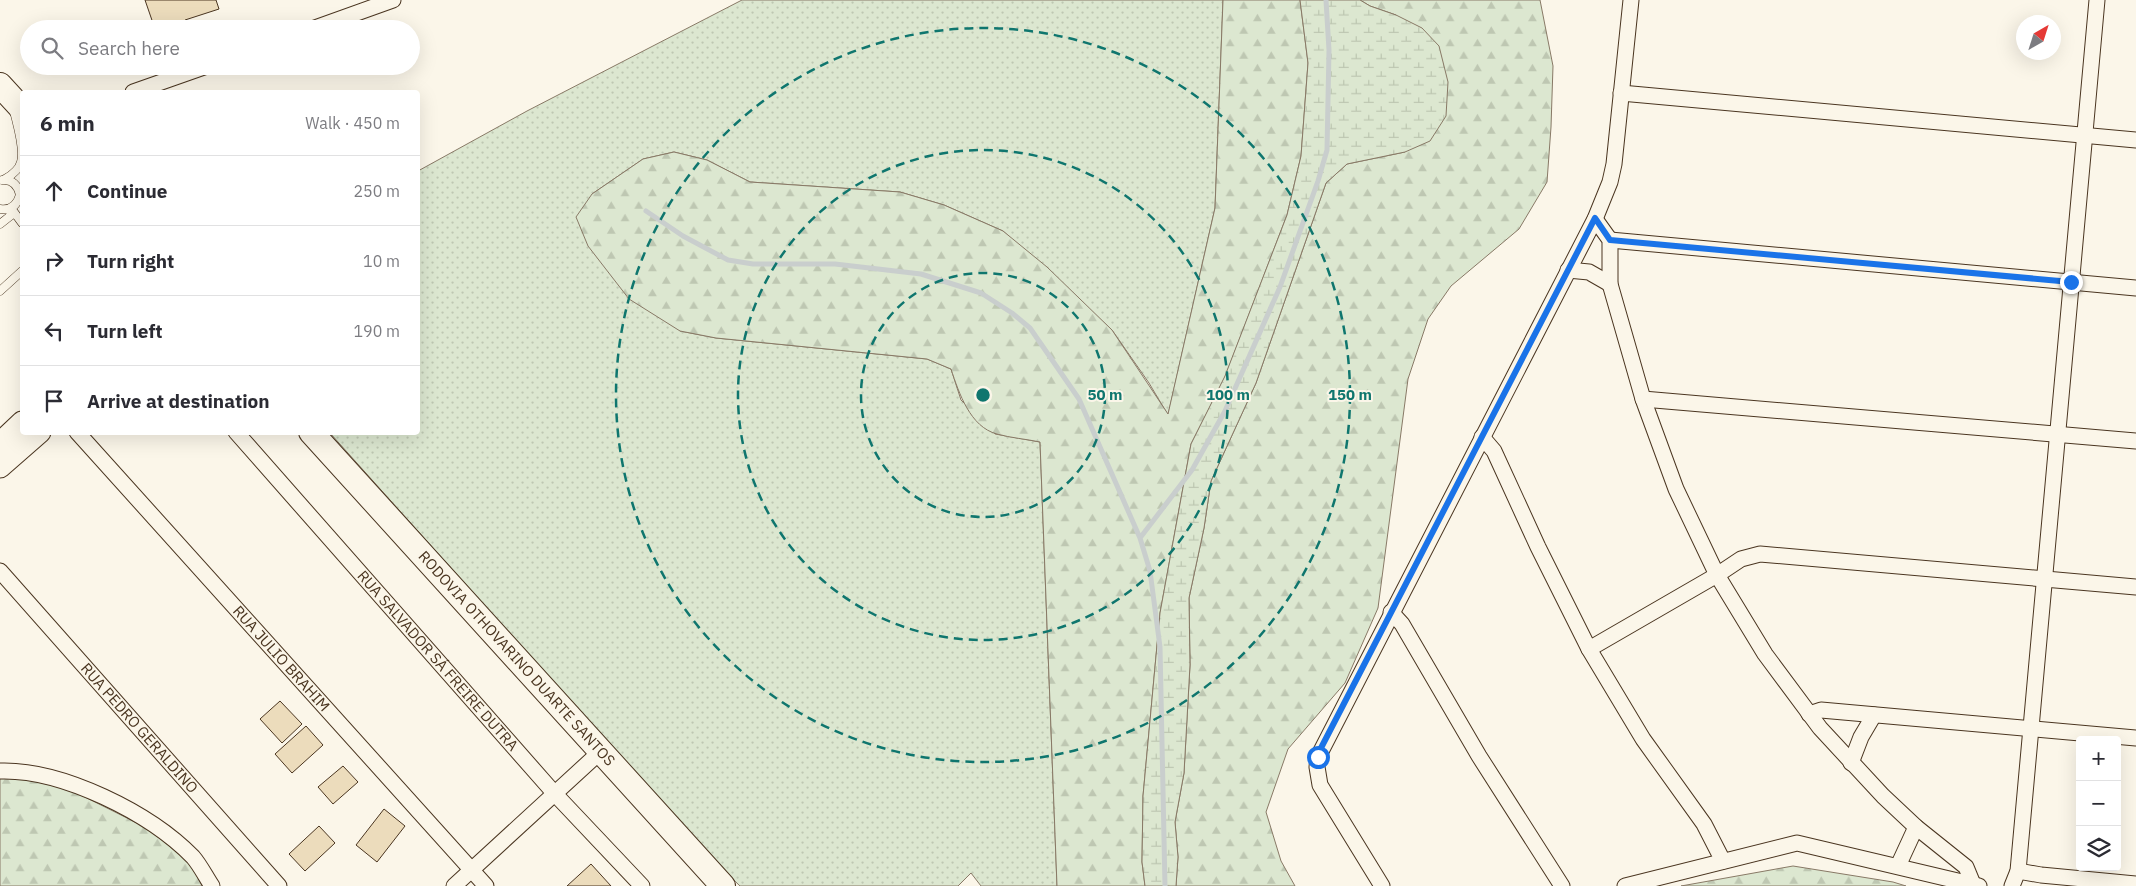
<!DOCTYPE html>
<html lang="en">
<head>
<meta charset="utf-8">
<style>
  body { margin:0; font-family:"IBM Plex Sans",sans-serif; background:#f2f2f3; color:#2b2b33 }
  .controls { position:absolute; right:15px; bottom:15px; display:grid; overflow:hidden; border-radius:5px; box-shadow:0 5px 20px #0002 }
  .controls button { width:45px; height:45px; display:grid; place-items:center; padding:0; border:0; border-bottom:1px solid #e1e1e2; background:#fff; color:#2b2b33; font:25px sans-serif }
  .compass { position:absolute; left:2016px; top:15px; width:45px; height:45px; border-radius:50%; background:#fff; box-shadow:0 5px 20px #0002; rotate:39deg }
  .stop { position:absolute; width:15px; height:15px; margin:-11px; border:4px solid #1a73e8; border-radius:50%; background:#fff }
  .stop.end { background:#1a73e8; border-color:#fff; box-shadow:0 1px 5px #0008 }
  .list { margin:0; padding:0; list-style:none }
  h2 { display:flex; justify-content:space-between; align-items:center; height:65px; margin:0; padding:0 20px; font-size:21px }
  h2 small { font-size:16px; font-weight:400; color:#7c7c81 }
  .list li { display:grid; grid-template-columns:32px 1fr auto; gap:15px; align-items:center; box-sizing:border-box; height:70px; padding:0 20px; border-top:1px solid #e1e1e2 }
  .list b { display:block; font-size:19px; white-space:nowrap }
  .list em { font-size:16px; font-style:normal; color:#7c7c81 }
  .icon { flex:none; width:28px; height:28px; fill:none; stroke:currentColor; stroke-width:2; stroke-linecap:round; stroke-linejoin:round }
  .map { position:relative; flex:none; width:2136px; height:886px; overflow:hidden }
  .search { position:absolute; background:#fff; box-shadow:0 5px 20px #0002; left:20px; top:20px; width:400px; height:55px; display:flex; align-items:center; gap:12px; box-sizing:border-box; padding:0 18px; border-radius:28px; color:#7c7c81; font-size:19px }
  .panel { position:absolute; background:#fff; box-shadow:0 5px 20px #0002; left:20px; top:90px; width:400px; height:345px; border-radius:5px }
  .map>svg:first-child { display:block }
</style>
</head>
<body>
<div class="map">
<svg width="2136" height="886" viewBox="0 0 2136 886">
  <defs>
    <pattern id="grass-dots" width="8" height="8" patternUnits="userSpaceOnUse" patternTransform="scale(1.25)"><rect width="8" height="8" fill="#dce7d0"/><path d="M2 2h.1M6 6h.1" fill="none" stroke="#bec7b2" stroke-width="1.8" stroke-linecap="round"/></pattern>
    <pattern id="forest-firs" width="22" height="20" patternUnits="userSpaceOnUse" patternTransform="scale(1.25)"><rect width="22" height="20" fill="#dce7d0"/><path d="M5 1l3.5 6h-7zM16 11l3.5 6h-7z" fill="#bec7b2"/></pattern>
    <pattern id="wetland-marsh" width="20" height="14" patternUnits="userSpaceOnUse" patternTransform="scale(1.25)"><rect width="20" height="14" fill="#dce7d0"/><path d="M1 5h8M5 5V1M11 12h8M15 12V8" fill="none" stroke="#bec7b2"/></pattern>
  </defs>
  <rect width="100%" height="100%" fill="#fbf6e9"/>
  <path fill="url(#grass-dots)" stroke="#887966" d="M742,0H1223L1215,208L1168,415L1149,383L1112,330L1003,231L944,205L900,192L750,182L707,160L674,152L643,159L592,194L680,331L716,338L927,359L951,369L961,400L995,434L1040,442L1057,886H981L971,873L958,886H740L709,856L330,433L418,432V171L527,111Z"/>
  <path fill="url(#forest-firs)" stroke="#887966" d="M1223,0H1300L1308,63L1301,156L1287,215L1225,377L1191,444L1160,613L1143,796L1142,862L1145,886H1057L1040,442C1026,439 1011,438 997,434C970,427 959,393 951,369L927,359L716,338L680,331L629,299L588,246L576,217L592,194L643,159L674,152L707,160L750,182L900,192L944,205L1003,231L1047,267L1112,330L1168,414L1215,208Z
    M1360,0H1540L1553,66L1551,127L1547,182L1519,229L1451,286L1428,319L1408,379L1378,608L1345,683L1288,749L1266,812L1281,861L1295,886H1176L1178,857L1175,822L1184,773L1190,665L1189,598L1204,528L1211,481L1256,383L1326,183L1347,164L1405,152L1396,15L1370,6Z
    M0,773L61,785L149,829L192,865L202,886H0Z
    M1793,866L1893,882L1906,886H1681Z"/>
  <path fill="url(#wetland-marsh)" stroke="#887966" d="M1300,0H1360L1370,6L1396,15L1422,28L1439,46L1448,82L1446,116L1430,141L1405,152L1347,164L1326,183L1256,383L1211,481L1204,528L1189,598L1190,665L1184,773L1175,822L1178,857L1176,886H1145L1142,862L1143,796L1160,613L1191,444L1225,376L1287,215L1301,156L1308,63Z"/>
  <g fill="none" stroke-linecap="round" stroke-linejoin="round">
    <path stroke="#c9cecd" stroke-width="5" d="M646,211L683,236L728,260L753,264H835L921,274L981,293L1012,313L1030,328L1079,399L1140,538L1150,571L1160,647L1165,886
      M1140,538L1192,470L1225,411L1280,287L1318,181L1327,150L1329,50L1326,0"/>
  </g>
  <path fill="#ecdcbc" stroke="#4a3520" d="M145,0H216L219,9L185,20L188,29H155Z
    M280,701L302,724L282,743L260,719Z
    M306,726L323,745L292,773L275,754Z
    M343,766L358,782L333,804L318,787Z
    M384,809L405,826L377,862L356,845Z
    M319,826L335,843L305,871L289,854Z
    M591,864L611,886H567Z"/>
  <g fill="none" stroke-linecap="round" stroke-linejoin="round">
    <defs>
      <path id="lane" d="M5,179C12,175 19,170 21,162C25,149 17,124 14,111
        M11,208L22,223
        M0,209C11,211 17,205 20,195C18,185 12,179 2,180
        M0,224L14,213
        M0,291L22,271"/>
      <g id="street">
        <path d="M312,29L393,0"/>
        <path d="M133,92L207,66"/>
        <path d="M1621,93L2136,140"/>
        <path d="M1595,219L1610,240V284L1643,399L1676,489L1717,575L1765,654L1820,728L1883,796L1916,827L1966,867L1973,884"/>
        <path d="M1610,240L2136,288"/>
        <path d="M1568,270L1589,272L1610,284"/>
        <path d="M1643,399L2136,441"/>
        <path id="s1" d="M77,432L486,886"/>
        <path id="s2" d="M236,432L555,794L642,886"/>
        <path d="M1482,437L1494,451L1538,547L1589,649L1643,739L1704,824L1723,861"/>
        <path id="s3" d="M0,571L279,886"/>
        <path d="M1391,612L1402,624L1479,756L1562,886"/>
        <path d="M1589,649L1717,575L1741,559L1760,554L2136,587"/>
        <path d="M1809,714L1821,710L2136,738"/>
        <path d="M1851,763L1861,737L1874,715"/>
        <path d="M0,771C62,769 150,813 193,857C200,865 206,877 212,886"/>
        <path d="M1898,866L1916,827"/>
        <path d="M2018,871L2041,875L2136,884"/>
        <path d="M454,886L600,752"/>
        <path d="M1382,886L1320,785L1317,767L1318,757L1595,219L1610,182L1614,164L1631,0"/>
        <path d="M1625,886L1797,843L1979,886"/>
        <path d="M2012,886L2018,871L2097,0"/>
      </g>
      <path id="secondary" d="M0,443L22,422
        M0,467L40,432"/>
      <g id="primary">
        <path d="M0,85L22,109"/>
        <path id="s4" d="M311,432L723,886"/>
      </g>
    </defs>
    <use href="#lane" stroke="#4a3520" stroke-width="9"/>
    <use href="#street" stroke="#4a3520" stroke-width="17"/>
    <use href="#secondary" stroke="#4a3520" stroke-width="23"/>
    <use href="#primary" stroke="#4a3520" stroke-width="26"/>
    <use href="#lane" stroke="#fbf6e9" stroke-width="8"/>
    <use href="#street" stroke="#fbf6e9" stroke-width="15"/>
    <use href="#secondary" stroke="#fbf6e9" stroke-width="21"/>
    <use href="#primary" stroke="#fbf6e9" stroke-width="24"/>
  </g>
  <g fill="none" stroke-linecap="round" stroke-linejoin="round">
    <path stroke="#1a73e8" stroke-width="6" d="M1318,757L1321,748L1595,218L1610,240L2071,282"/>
  </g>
  <g fill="none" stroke="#0f766e" stroke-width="2.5" stroke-dasharray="9 6">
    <circle cx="983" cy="395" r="122"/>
    <circle cx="983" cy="395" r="245"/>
    <circle cx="983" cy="395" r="367"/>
  </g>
  <g text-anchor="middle" stroke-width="4" stroke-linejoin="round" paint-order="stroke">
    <g font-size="15" fill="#4a3520" stroke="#fbf6e9">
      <text dy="5" stroke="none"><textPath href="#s1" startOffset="305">RUA JULIO BRAHIM</textPath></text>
      <text dy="5" stroke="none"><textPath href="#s4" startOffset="306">RODOVIA OTHOVARINO DUARTE SANTOS</textPath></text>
      <text dy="5" stroke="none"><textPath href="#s2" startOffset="305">RUA SALVADOR SÁ FREIRE DUTRA</textPath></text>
      <text dy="5" stroke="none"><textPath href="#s3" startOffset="210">RUA PEDRO GERALDINO</textPath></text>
    </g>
  </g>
  <circle cx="983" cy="395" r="8" fill="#0f766e" stroke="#fbf6e9" stroke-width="2.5"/>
  <g font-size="15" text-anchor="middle" font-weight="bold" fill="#0f766e" stroke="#fbf6e9" stroke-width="4" stroke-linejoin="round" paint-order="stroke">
    <text x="1105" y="400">50 m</text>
    <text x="1228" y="400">100 m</text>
    <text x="1350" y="400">150 m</text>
  </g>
</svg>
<div class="controls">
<button>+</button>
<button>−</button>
<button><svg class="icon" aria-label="layers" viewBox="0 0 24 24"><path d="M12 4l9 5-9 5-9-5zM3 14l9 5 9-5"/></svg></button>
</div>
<svg class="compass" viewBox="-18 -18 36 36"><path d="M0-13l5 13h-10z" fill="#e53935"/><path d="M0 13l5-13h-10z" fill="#7c7c81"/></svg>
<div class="stop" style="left:1318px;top:757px"></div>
<div class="stop end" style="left:2071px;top:282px"></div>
<div class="search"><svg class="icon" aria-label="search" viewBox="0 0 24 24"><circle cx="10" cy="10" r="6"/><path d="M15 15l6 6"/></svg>Search here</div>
<section class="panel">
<h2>6 min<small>Walk · 450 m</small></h2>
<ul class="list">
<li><svg class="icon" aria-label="ahead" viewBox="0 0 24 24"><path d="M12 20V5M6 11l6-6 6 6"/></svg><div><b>Continue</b></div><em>250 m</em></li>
<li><svg class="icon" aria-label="right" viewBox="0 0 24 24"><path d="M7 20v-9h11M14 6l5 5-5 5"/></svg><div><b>Turn right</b></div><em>10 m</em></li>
<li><svg class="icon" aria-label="left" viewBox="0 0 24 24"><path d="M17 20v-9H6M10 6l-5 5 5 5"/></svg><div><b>Turn left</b></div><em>190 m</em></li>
<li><svg class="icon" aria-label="arrive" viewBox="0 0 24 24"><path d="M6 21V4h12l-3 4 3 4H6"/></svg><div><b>Arrive at destination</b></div></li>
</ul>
</section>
</div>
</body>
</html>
